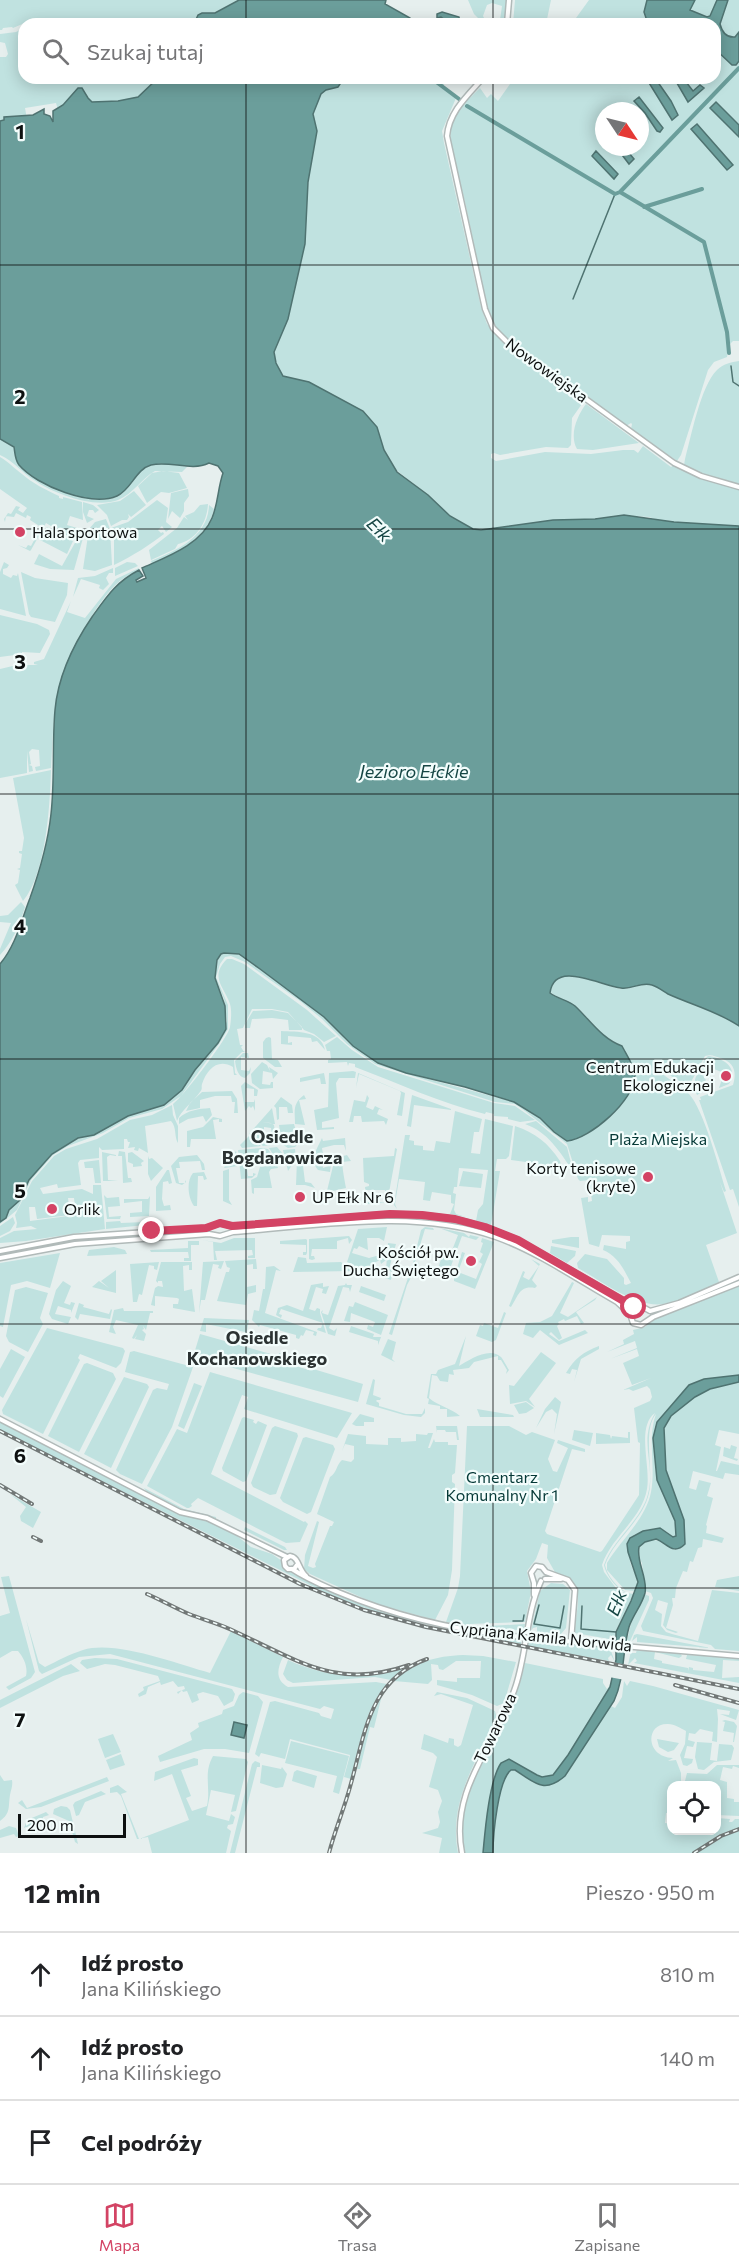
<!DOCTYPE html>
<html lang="pl">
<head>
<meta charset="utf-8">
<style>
  body { margin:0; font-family:Commissioner,sans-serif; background:#f2f2f2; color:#202124 }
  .controls { position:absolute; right:18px; bottom:18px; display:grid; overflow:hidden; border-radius:12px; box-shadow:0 3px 15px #0003 }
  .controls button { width:54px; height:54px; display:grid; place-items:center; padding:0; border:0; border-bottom:2px solid #e0e0e0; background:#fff; color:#202124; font:30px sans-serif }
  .compass { position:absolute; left:595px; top:102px; width:54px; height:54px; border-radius:50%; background:#fff; box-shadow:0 3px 15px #0003; rotate:125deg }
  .scale { position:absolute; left:18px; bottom:15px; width:108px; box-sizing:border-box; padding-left:6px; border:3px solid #0d1010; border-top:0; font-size:16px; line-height:21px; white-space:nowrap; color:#0d1010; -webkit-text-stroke:4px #f3fdfc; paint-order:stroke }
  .stop { position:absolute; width:18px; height:18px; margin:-14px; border:4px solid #d34364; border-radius:50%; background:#fff }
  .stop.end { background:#d34364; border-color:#fff; box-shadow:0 2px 6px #0008 }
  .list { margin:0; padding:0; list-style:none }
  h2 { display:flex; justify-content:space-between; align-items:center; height:78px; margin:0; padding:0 24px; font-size:26px }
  h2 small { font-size:20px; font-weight:400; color:#757577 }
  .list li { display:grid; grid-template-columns:39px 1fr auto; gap:18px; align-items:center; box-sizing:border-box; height:84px; padding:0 24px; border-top:2px solid #e0e0e0 }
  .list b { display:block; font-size:22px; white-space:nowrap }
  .list p { margin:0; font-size:20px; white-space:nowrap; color:#757577 }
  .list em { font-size:20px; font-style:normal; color:#757577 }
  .icon { flex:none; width:33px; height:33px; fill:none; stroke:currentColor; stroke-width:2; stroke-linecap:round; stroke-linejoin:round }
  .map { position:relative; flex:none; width:739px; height:1853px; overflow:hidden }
  .search { position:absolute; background:#fff; box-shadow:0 3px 15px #0003; left:18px; right:18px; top:18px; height:66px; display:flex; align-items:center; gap:15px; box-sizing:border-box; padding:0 21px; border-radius:18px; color:#757577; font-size:22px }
  .sheet { height:330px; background:#fff }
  nav { display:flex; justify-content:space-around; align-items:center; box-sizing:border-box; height:84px; border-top:2px solid #e0e0e0; background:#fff; font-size:16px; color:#757577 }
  nav a { display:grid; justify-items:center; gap:3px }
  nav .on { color:#d34364 }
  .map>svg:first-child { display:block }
</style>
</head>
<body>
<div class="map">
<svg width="739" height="1853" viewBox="0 0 739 1853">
  <rect width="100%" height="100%" fill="#e6efee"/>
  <path fill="#c0e2e0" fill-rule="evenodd" d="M0,0H280L256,24H34V19L13,28L12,27L3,28L2,30H0Z
    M468,0H507L505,24L482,22L474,14ZM492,3L502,6L500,20L484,18L483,16L487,5Z
    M515,0H551L546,24H513Z
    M589,0H739V341H733L729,345L727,357L714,362L708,370L681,455L677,461L631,429L632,424L631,423L626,426L504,337L489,317L486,303C479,269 472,235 465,202C460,177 445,150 452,124C455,110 470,98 480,88L487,98L491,94L498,101L510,84L518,78H715V24H566L571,18H576ZM604,111H640V147H604Z
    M24,28V78H190L169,96L58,110L56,103L25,108L27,119L0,142V57H6L8,54L5,43L0,42V34L16,32Z
    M302,78H444V88L456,98L442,131L444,143L481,307L487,324L497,335L584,401L572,418L571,445L568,448L546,447L500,455L494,453L491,454V458L496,461L545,452L591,454L623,450H634L638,453L643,446L671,467L674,465L687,472L688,469L684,465L685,459C691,437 701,385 717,370C723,364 731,362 739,361V550L649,517L634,516L488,531L473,529L450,516L428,495L293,389L267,362Z
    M586,404L639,443L593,450L577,449C569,435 577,416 586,404Z
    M0,429L187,467L182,472L155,471C142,478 133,494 118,500C95,509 54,494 34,480C22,473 14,461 0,455Z
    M0,457C9,462 16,470 22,474C32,483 46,490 59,496V498L63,499V497L82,502L83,520L70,516L67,525L84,530L83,534H80V537L83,538L74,570L50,569L34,564L39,554L62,566L76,541L46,523L31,550L30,551L18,545L26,548L28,545L31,546L41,527L30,520L31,517L27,515L26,518L16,513L14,517L6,516L5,522L4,519L8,513L11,514L16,506L20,507L18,510L23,513L27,508L0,489Z
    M163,471L179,473L187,488L169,493L161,492L147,503L138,486L152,473Z
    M188,489L189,496L184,503V511L180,518L172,511L168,519L171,493Z
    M134,491L146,505L131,517L128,514L129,517L127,520H122L111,526L107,515L97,505L120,501Z
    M157,500L168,508L166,522L172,527L166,532L162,526L158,530L161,533L163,532L164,534C151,544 133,556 114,565V533L111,528L128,522Z
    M83,502L93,505L99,510L95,513L93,510H89L87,516L94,519L87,523L83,512Z
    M208,504C207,523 196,540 178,544L175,549L151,560L149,550L177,528L184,517L188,520L185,516L194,512L200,505Z
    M209,505L214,509C207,539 177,552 152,564L151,561C177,550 208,537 209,505Z
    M106,519L110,529L112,565L95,571L83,569L89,529L95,522Z
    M47,527L73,541L67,554L40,540Z
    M4,562L9,565L7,568L3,569V574L11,578L13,575L17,576L18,573L26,616L0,609V572Z
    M127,562L135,563L138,566L115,576V568Z
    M113,568V573H109L106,578L109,584L103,590L99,588L100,585L81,579L73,597L78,578L95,576Z
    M139,568V570C133,573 125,577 120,581C92,604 60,672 55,708C53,728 52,748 51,768L36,771L35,767L40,766L39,750L32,749L29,752L31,764L29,765L32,766L33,771L29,772L27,751V773L0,778V669L17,665H38L34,664V662L44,659L71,601L67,612L85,618L116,579Z
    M21,572L35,578L68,583L67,595L55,622L31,617L29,614Z
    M0,615L37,624L49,630L50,634L40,653L22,652V654L0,657Z
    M51,770C50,805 46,874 23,901L15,885L18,883L20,870L17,869L20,868L22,854L19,853V851H22L24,838L13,778Z
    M21,902L25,907C19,926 13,941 0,955V949L11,923L0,922V916L8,915Z
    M231,952L239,954L302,999L324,1017L347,1041L378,1063L406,1073L514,1102L540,1118L554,1133L567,1141C590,1139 636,1100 635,1075C635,1065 628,1063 625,1055C624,1052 623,1049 622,1046C602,1039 591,1019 575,1006C568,1000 558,999 550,992C555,958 602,988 623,989C632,989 640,982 650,984C657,986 664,992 671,995C695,1005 718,1012 739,1026V1207L733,1189L730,1190L699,1100H701L700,1097L733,1085C737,1071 734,1062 720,1058C714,1056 712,1054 705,1056L692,1080L691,1088L661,1070L656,1062L654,1064C662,1078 678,1082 689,1094C704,1110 719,1168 726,1191L724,1192L720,1182L737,1233L706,1245L719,1282C702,1290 682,1302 663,1304C637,1308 601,1281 578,1268L577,1263L585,1254L607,1259L624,1278V1284L626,1285L631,1283C624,1270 618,1256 603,1250L604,1245L626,1249V1242L630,1241V1236L602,1235L599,1247L589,1244L581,1198L588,1197V1202L592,1201L589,1180L580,1181L578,1179L567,1144L525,1111L515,1104L495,1102L375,1064L347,1044L322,1019L300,1001L245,962L231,956L225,957L220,964L216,977L228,1005V1029L219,1044L181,1096L162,1109L129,1118L103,1133L68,1146L53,1155L31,1180L17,1210L0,1224V1222L6,1218L9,1210L20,1200L29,1180L52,1154L78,1138L94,1135L128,1116L164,1105L218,1043L227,1021L224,999L215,978L217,961L221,954Z
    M227,959H232L244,964L307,1010L336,1036L324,1042L314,1034L304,1030L288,1012L272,1009H252L243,1028L237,1029L240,1045H243L241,1047L244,1052L247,1051L242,1052L234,1060L235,1073L237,1075H234L233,1067C218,1058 207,1069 202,1084C201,1088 203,1088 200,1092C193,1102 181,1110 177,1121L173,1104C183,1097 228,1038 230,1027C231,1020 232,1011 230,1004C224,986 209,977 227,959Z
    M272,1010L288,1013L302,1027V1030H289L288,1020L272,1018L252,1019L250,1028H245V1024L253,1011Z
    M281,1031C297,1032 321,1030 325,1050L317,1041L312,1042L311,1038L288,1036V1043L292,1042V1045L281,1044Z
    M269,1037L271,1038L272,1059L278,1060L282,1067H275L263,1058V1042L266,1038Z
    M337,1037L352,1050L378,1067L494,1103L515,1106L535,1120L520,1122L508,1119V1117L494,1116V1114L486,1112L485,1114C440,1103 398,1083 355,1067V1064L349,1063L348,1066L347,1062L328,1063V1060L331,1059L330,1051H327L325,1045Z
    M243,1053H248L249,1058L241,1057V1070L249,1071L251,1067L250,1073L245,1078C238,1077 236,1068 235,1061Z
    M708,1056C724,1058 739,1068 729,1084L719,1088L724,1073L709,1067L704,1078L706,1080L703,1088L706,1090L697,1095C690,1080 698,1075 705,1059Z
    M262,1062L267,1065L270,1071L269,1067L278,1073L273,1079L272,1073L263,1071L262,1084L270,1085L271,1082H273V1088L260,1089L252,1083L251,1074Z
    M353,1071L356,1072L355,1078H339L336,1083L339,1118L322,1122V1128L334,1127V1129L317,1130L314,1110L328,1107L329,1073Z
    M324,1073L326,1084H321L320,1078L300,1082V1078Z
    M358,1073L405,1093L402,1116L397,1115L401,1093L400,1091L359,1074L356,1088Z
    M245,1082L258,1090L257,1096H254V1089L246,1088L245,1102H254L255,1099V1111L253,1106L251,1108L249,1106L245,1111L241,1086Z
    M232,1091L237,1099L238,1113H234L235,1102H232L231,1096H215L200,1100V1108L186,1111L190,1103L202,1092Z
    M304,1095L306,1099L299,1100L305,1125L295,1124C295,1111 292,1104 304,1095Z
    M367,1095L369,1098L366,1107L373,1110L375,1106L383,1110L379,1109L377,1114L388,1119L386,1125L384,1121L362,1122L361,1116H354L353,1122H349L354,1100L365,1102Z
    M412,1095L451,1109V1110L414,1105L411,1127L407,1126Z
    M281,1097L292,1105L293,1113H288L287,1107H279V1119L277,1120L276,1108L274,1106Z
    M172,1105L173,1115L178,1126V1143C174,1138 177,1127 171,1121L145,1126L148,1153L139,1148L138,1151L134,1150L135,1147L128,1148L130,1142H128L127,1139H124V1149L102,1150L99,1147V1158L80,1160L78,1163L81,1185L58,1188L57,1184L40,1188L43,1194L82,1189L93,1194V1185H101L105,1229L26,1241L0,1243V1238L14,1231L37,1229L31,1226L16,1228L17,1223L15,1215L32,1181L54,1156L66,1149L97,1139L130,1120L152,1115ZM68,1198H74L76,1215L30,1221L29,1207H35L37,1219L70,1215Z
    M210,1108L212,1115L206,1122L203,1116L188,1119L179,1124V1118C188,1110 198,1109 210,1108Z
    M272,1108L275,1124L262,1122L271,1123L274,1125L275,1133L272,1134L271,1128L264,1127V1141L272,1140V1145L263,1146L249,1134Z
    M455,1111L482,1119L479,1132H474L471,1153L480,1154L485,1119L513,1126L509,1156L506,1159H497L495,1171H500L491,1225L476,1221L478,1210L483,1204L488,1170L459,1168L457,1187H454L453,1193L456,1194L454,1210L456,1214L466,1217L450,1214L454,1204L451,1203V1195L432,1192L430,1201L423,1200L425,1182L399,1179L395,1204L397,1209L394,1205L405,1135H410L409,1140L414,1141V1145L423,1146V1150L434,1151L436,1141L450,1143Z
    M213,1117L222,1119V1122H219V1119L213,1120L216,1139H191L190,1147H187V1131L203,1127Z
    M536,1121L567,1147L573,1171C559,1151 548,1132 525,1124Z
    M294,1124L298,1138L296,1139L295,1133L287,1132V1145L295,1146V1142H298V1144L295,1147L288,1148L282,1144L279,1125Z
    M515,1126C536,1133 548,1143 560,1161L561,1165L536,1169L533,1163L511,1160Z
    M249,1136L261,1146L242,1148L240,1145Z
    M322,1138L323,1141L345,1138L346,1151L344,1145H334L322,1148L323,1154L320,1155L323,1168L331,1165L330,1172L318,1170C309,1160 317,1149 322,1138Z
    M277,1147L283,1154L284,1162L277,1161L269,1148Z
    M261,1148L268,1149L274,1158L272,1163H267V1161H270L269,1155H249V1161H246L248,1176H253V1173L256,1174L252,1178L241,1179L238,1150Z
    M395,1148L397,1149L388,1198H386L385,1190H366L368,1202H387L368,1204C363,1199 366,1191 365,1187L369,1186V1184L364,1182L363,1158L394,1156Z
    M295,1149L296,1159L288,1171L283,1150Z
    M119,1151L125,1152L128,1178H131L132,1182L123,1183L122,1156H118Z
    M236,1151L237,1156L234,1163H238V1166L224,1168L227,1161Z
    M102,1152L116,1155V1156L110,1155L107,1157L108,1180L118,1181H103Z
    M132,1152L144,1161L141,1163L142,1166L133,1167V1164L128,1162V1153Z
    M197,1155L204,1164L205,1170H202L200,1161L179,1162L180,1168H176L179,1183H185V1180L186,1182L182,1185L176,1183L171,1166L179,1157Z
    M347,1155L351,1161L342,1162C343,1172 344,1177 346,1188L328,1192V1198L325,1199L334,1162L339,1157Z
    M148,1156L149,1159L152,1158L163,1168L151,1181L148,1174Z
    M299,1158H302L305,1182L311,1183L315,1188L305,1185H296L297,1160Z
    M99,1160L101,1183H95L93,1168H85L84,1162Z
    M277,1165L278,1168L271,1169L269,1172L272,1188H254V1194L252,1193L251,1180L257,1177L260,1167Z
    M229,1169V1200L232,1205L223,1201V1171Z
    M167,1170H169L172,1183L169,1184L168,1181L163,1182L162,1199L164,1206L170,1205L171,1210L156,1211V1187Z
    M463,1171L483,1174L481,1188L459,1186Z
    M204,1172L207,1179L204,1180L203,1176H198L197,1206H194C188,1198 186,1181 193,1173Z
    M104,1195L107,1198L119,1197L120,1206L108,1207L109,1217L121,1216L120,1219H107Z
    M150,1196L149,1216L130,1217V1213L142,1212V1201L124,1203V1199H148Z
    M13,1217L15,1223L10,1231L0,1236V1226Z
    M120,1221L121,1223L145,1222V1225L106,1229V1222Z
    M387,1227L384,1241L379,1238H367L368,1250L359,1246L357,1249L354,1248L352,1253L369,1258L387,1253L386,1260L381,1264L380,1260L372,1264L373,1267L360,1269L361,1270L358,1274L354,1270L357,1268L347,1262L358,1229Z
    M425,1227L433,1228L434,1230L425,1229L415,1262L419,1263L407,1285L392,1335L389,1334L413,1263L421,1230Z
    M439,1228L464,1233L469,1237L470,1235L479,1237L476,1240L462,1236L451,1266H448L446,1276L437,1272L442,1256L449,1258L458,1235Z
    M205,1230V1232L76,1241Z
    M349,1236L352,1240L349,1244L348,1238L337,1241V1249H312L311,1256H314L315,1259L312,1260L309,1259V1239Z
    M571,1237H579V1248L552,1243V1240Z
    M234,1238H255V1258H248V1256L253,1255L252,1250L215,1251L217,1260H214L213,1242L202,1240L221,1243Z
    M482,1238L494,1242L475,1289L454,1281V1278L462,1252L465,1253L458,1272L476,1279L482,1264L479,1262L483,1254L480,1252L483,1243L481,1242Z
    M306,1239L307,1240V1253L306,1255H303V1252H306V1245L280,1244V1241Z
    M188,1241H199V1245H191V1261H184V1258H189L188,1252H151L150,1250L188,1248Z
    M57,1242L62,1243L0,1256V1253Z
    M388,1243L396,1244L389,1269L395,1271L396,1266L401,1267L399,1274L386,1270Z
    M551,1246L576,1251L575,1256L567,1263L550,1253Z
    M114,1247L125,1250L127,1254L87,1256L89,1250Z
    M60,1253L50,1288L27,1281L11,1285L3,1327L0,1326V1263Z
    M298,1257L306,1258L307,1263L341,1262L352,1271L293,1272Z
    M256,1259L257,1269H253V1264L247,1265V1287L256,1285V1292L248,1294L246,1305L217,1301L226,1272H229L230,1268L227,1267L225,1261Z
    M531,1259L540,1264L532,1280L537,1286L535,1288C519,1285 518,1297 511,1307L509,1306L523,1271L525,1272L523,1277L529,1280L539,1266Z
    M224,1261L221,1269L218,1268L219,1265L213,1264L205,1300H201L199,1313L203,1262Z
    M159,1262L157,1270L154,1269V1266L149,1265L142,1295L139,1294L137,1302H133L130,1264Z
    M161,1262H192V1270H189V1265L183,1266L184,1291L192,1289L195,1312L173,1308V1304H178L179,1299L177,1298L155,1296V1306L151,1305L155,1288L158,1286L163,1287L162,1281H158V1283L156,1281Z
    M274,1266L281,1271L276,1270L265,1313L317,1332L316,1336L313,1335L314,1332L306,1330L303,1336L301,1335L299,1339L296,1338V1335L260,1325L259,1327L252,1320L254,1310L259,1311L263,1289H265L266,1267Z
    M375,1268L392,1274L391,1280L364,1271L361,1276L364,1277L363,1279L360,1276L362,1270Z
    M116,1270V1293L92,1287L99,1281L109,1288L101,1281Z
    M63,1281L71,1286L64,1303L70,1305L71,1302L75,1303L71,1313V1310L58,1306L55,1314L71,1317L68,1324L52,1319L49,1314L56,1290Z
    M572,1282L574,1283L560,1313L568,1317L597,1297L595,1300L576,1312L584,1323L581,1324L577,1316L565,1321L564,1319L558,1322L559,1324L557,1326L562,1338L559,1340L551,1332L549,1334L559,1341L585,1330L588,1333L559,1345L540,1330L533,1338L523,1334L526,1323L540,1322L552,1316Z
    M323,1283V1287L329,1286L326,1294L322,1293L323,1289L316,1287L309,1309L315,1311L317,1308L320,1309V1313L326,1333L317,1330L318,1328H321L323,1323L281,1309L279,1314L282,1315L281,1318L276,1315L278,1308L287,1305L303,1311L311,1285Z
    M346,1283L347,1285H352L350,1292L349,1288L343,1287L329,1328L334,1331L337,1328L335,1336L328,1334L321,1312L323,1310L322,1313L328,1315L338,1286L345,1285Z
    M739,1285V1375L704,1379L689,1385L657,1422L653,1438L657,1480L675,1521L677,1534L673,1537C660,1524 649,1528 634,1535C633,1543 629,1554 630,1561C633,1575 641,1573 635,1591L625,1590L607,1570V1563C620,1541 646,1519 651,1492C656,1466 647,1438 656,1414C642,1431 654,1470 649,1493C643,1521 614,1539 605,1565C607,1575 617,1588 626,1592C617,1590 606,1575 604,1565C613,1539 641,1521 648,1494C656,1464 638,1442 655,1413C636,1427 651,1466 647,1489C642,1519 611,1537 602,1565L604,1572L619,1592L634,1594L615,1632V1639L610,1635L609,1639L575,1633C575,1608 589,1582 556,1574L547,1558L548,1545L542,1543L536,1559L527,1571L531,1592L525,1622L470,1624L469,1627L446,1622L458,1588L460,1576L467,1426H509L526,1435L532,1432L555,1440L548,1459L553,1471L557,1472L568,1448L557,1443L558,1440L585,1449V1452L572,1449L545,1531L547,1534L600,1552L602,1551L639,1495L640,1443L638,1442L634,1408L650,1401L652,1397L650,1389L647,1386L633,1391L629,1389L623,1390L651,1378L632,1385L623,1363L639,1356L637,1349L610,1359L637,1348L635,1341L607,1352L624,1344L623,1340L634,1334L633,1330L645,1327L654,1319Z
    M361,1286L386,1295L384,1301L359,1292Z
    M26,1287L48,1293L40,1318L43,1324L28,1352L9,1342L6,1336L15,1290Z
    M355,1302L388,1315L381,1335L367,1329L368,1325L373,1327L375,1322L351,1313L350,1322L344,1321L349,1306L353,1307Z
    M79,1303L84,1305L83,1307L109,1314L111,1309L112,1310L110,1319L80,1314L78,1320L75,1317Z
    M123,1308L124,1311H153V1313H150L146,1330L143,1326L144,1329L142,1330L146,1334L144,1341L135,1339L137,1335L134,1339L132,1338L138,1325L116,1320L113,1327L116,1334L109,1332L114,1310Z
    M504,1312L506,1313L496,1340L492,1342L476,1336L480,1325L483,1326L484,1323L498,1328Z
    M204,1318L249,1320L245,1341L237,1339L238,1336L244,1337L245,1332L206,1324V1332L200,1331Z
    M351,1326L374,1334L373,1337H381L378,1345V1341L349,1332Z
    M47,1328L123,1348L125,1351L121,1363L116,1368L80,1354L78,1358L80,1360L43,1434L3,1414L2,1410Z
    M200,1334L278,1356L279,1353L286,1355V1357L291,1359L289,1364L309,1370L310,1368L363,1384L358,1402L193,1357Z
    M466,1336L459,1366C468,1361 489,1346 501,1357C503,1359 507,1367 509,1370L506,1374L507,1370L501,1360H498V1356L474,1362L469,1368L453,1370L454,1375L449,1374L448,1382L440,1381L437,1376L432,1375L429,1398C438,1406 451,1408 460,1416L447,1417V1409H440V1406L428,1404L429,1399L427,1398L431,1374H436L438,1370L455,1364Z
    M388,1339L396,1342L392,1359L395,1362L381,1355Z
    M599,1346V1349L581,1359L574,1382L577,1370L572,1369L570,1374L566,1373C575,1358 583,1352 599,1346Z
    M11,1349L25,1357L3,1398L0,1396V1369Z
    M134,1351L193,1367L172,1427L142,1484L120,1474L116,1470L153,1390L157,1388L167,1390L169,1384L125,1372L130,1352Z
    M541,1352L556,1363L529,1399L535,1407L526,1401L510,1404L509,1385L514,1386Z
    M87,1363L113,1373L116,1379L79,1452L48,1436L84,1364Z
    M210,1372L352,1413L337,1438L244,1409L248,1397L242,1395L211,1474L304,1522L305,1521L308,1524L300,1542L286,1543L198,1498L191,1504L192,1506L189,1508H187L147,1486L177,1429L187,1433Z
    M124,1377L147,1384L149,1387L111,1468L84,1454Z
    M373,1379L375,1380L373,1395L381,1398L380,1400H377L376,1401L379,1403V1406L406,1414H422L425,1408V1413L421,1417L404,1415L366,1404Z
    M739,1382V1434L719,1430L715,1445L721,1447L716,1471H717L721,1461L739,1465V1475L725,1473L723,1479L693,1471L689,1488L696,1490L699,1480L711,1483L707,1496L713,1498L706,1525L707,1526L706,1533L724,1538L722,1543L703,1539L702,1547L698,1548L693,1562L690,1561L687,1572L683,1571L676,1588L675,1598H672L673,1605L666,1628L678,1632L676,1633L667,1630L663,1625L668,1603L658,1600L655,1610L662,1614L661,1626L666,1632L672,1634L698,1641L712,1590L739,1593V1651L715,1649L711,1645L643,1631L641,1626L653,1598L651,1593L645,1591L642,1563L638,1556L639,1547C652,1534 662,1542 675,1550L685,1544L684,1520L666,1470L664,1428L671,1416L695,1397L710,1389Z
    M194,1383L202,1386L184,1429L178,1426Z
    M555,1397L561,1402L554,1434L557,1414L552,1409L546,1412L536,1428L545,1409Z
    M526,1402L534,1408L526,1413L519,1414L514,1405Z
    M477,1409L513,1415L514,1417H480Z
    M360,1414L374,1418V1422H364V1426H356L352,1424Z
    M244,1417L254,1420L253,1422L256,1424L258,1421L267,1425L246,1481L243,1482L223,1471L222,1468L242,1418Z
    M0,1422L179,1513L210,1522L237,1536L251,1547L272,1554L282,1561L284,1567L288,1571H293L304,1579L374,1609L437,1626L521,1641V1644L395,1618L336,1598L0,1430Z
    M275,1426L297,1433L298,1436L276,1494L270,1495L253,1487L251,1483L272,1428Z
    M436,1426H457L459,1440H457L456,1432H446L445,1430H437V1433Z
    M574,1430L593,1433L590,1446L572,1440Z
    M628,1432H630V1443L596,1444V1433L610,1435L611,1439L612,1436L628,1438Z
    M428,1433H433L428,1448H430L434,1439L435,1442H448V1445H457L455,1473L452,1475V1482L455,1484L452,1570L448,1595L435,1620L376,1604L310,1574L304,1569L305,1555L317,1521L319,1522L308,1566L313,1568L316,1567L315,1564L330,1526H332L334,1522L317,1514L330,1477C337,1473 336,1465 342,1460L351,1462L354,1459V1446L345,1444L342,1451L348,1434L366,1436V1444L388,1445V1438H401V1442L416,1441V1434L427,1435Z
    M306,1437L333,1445L335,1449L311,1512L307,1514L283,1502L280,1498L303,1438Z
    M731,1445L737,1447L734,1458L738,1459L737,1461L723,1456L724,1447L730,1449Z
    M144,1488L184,1509L216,1517V1519L181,1510L147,1492Z
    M10,1494L41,1512L33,1528L21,1521L20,1516L26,1507Z
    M245,1527L285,1547L287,1550H284L244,1530Z
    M9,1576L35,1672L31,1678L9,1690L6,1687L26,1676C28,1667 24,1658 18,1651H12L0,1658V1616L10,1613L1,1577Z
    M739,1576V1591L715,1587L717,1580Z
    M551,1583L563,1584L570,1590L566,1628L561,1634L537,1632V1627L533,1628L531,1631L540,1591Z
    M644,1594L649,1596V1600L630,1641L627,1640L632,1620Z
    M26,1619L39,1663L45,1667C57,1661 70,1654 83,1650C116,1640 177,1664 210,1673L231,1631L283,1657C277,1669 275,1680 288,1687L376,1682L387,1684C364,1711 360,1746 351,1779L344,1777L350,1755L290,1739L285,1759L261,1753L259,1757L255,1754L270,1702L275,1701L319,1713L321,1716L331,1719L334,1709L324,1706L320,1709L110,1654L79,1657L42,1674L39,1671Z
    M525,1624L523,1631L519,1626L518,1630L471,1627Z
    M637,1634L711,1648L637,1642V1637L632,1641L634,1635Z
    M529,1641L607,1647L606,1650L611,1651L615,1662L611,1655L608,1658L609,1661L528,1646Z
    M637,1649L680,1653L682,1656L679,1658L655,1652L654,1659L662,1661V1663L688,1668V1671L689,1667L693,1668V1670L714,1672L716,1665L686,1659L687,1655L739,1658V1661L723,1660L722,1678L739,1677V1683L634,1663L637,1661L635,1658L628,1665L631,1651L632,1653H636Z
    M463,1655L483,1656L516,1662L504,1703L497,1706L472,1695L437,1685V1680L457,1682V1678H480L481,1661H456L443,1670L439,1669L438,1665L431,1664L432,1680L428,1684L394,1681C415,1662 435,1656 463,1655Z
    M95,1658L117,1659L232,1689L235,1694L233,1701L224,1706L218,1696L203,1692L197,1694L199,1700L192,1703L187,1691L183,1692L182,1690L178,1694L177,1692L185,1689L184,1686L178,1687L173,1681L161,1685L160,1682L148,1687L146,1694L139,1697L138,1694L144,1690L143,1687L160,1681L158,1676L115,1665L105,1664L87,1669L80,1663L82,1660Z
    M288,1660C327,1678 367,1681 407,1667L391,1680L375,1677L293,1683L287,1680L283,1674Z
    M525,1663L603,1679V1683L607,1689L611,1684L610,1687L568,1755L553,1775L542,1777L537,1775L509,1760L498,1768L485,1831L483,1853H465C450,1782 512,1729 525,1663Z
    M71,1664L80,1671L63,1676L0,1708V1700Z
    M624,1681L627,1686L630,1681L653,1686L739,1710L736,1720L720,1714L729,1715L730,1711L717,1709L718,1719L717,1742L712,1741L713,1732L700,1729L695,1734L689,1733L688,1740L695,1742L693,1747L687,1746L684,1758L693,1759L692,1763L687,1766L683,1765L680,1755L685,1744L686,1731C680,1728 675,1724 668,1724C645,1723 645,1757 673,1758L668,1761L676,1760L681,1773V1785L672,1786L671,1813H666L665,1823L671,1824L672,1830H716L717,1818L730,1819L729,1822H732L735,1819H739V1853H493C493,1836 498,1780 511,1769L515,1771C533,1782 545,1792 565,1776L611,1706L615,1708L622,1697Z
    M389,1685L382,1695L374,1728L370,1727L360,1769H357C364,1739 369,1710 389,1685Z
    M243,1692L258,1696L263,1702L249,1753L225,1749H204L160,1762L158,1756L192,1740L190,1733L199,1727L198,1723L222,1714L223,1710L234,1706L239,1695Z
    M437,1692L467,1698L495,1711L497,1718C476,1762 448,1802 458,1853H439L442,1838L422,1833L438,1828L440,1822L438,1812L442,1801L438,1790L429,1787L437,1757L433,1753L421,1749L424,1734L448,1743L449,1738L454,1739V1745L458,1747L461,1745L473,1705L441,1694L434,1696Z
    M725,1720L734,1722L737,1726L734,1742H733L734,1733L723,1731L725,1722L722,1721Z
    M113,1734L121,1752L105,1758L98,1739Z
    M657,1739L679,1743L674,1750L668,1752L659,1747Z
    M291,1741L349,1756L339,1794L333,1792L337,1776L285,1763Z
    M697,1742L712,1743L710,1760L717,1761L719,1744L732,1745L734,1748L731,1760L714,1762L704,1770L698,1769L695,1757Z
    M121,1754L125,1765L110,1770L106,1760Z
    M213,1756L246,1759L248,1762L236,1811L231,1812L235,1795L211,1790L206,1815L229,1821L231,1814L235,1817L233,1824L228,1825L227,1828L231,1831L226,1853H152L148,1837L137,1839L121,1796L117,1792L110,1793V1788L118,1785L127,1792L121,1794L139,1839L189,1820L172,1774L154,1781L155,1772L194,1758L198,1759V1765L181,1770L191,1796L186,1798L192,1811L207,1806C211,1787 203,1774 213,1756Z
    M255,1761L260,1763V1767H257L235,1853H230L252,1764Z
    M262,1765L281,1769L282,1767L287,1774L283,1787L276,1788L260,1783Z
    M717,1765H739V1768L733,1766L732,1769L723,1767L720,1780L727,1782V1798L734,1799V1802H739V1816L717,1815L716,1786L684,1785L687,1773L707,1774Z
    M297,1770L317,1776L314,1788L292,1781L294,1772Z
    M0,1775L4,1781L12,1780C13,1786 11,1789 10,1795C8,1807 11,1813 0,1821Z
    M107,1777L109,1781L41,1807L26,1809L18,1803L22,1800L27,1808Z
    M101,1791L106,1794L85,1802L79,1815L76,1816L73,1805L75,1802Z
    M61,1806L67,1807L70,1810L78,1844L75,1842L69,1821L53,1814L54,1809Z
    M46,1812L49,1815L43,1817V1821L24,1828L27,1820Z
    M9,1826L16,1828L19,1836L16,1837L14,1834L0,1838V1830Z"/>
  <path fill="#6b9e9b" stroke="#4f7371" stroke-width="1.5" d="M239,0H386L385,4L410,18L411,24H194L198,15L202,13H215Z
    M647,0H695L690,10L707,17L710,16L717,0H728L720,24C722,32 726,38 735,37L739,32V61L736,65H732L715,49V24H687L679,19L672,24H648L644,12Z
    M442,12L459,17L460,24H450L441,17L437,18V14Z
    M158,78H344L338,87L326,90L321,94L313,114L317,131L308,182L305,244L288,319L274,352L276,363L283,376L309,382L363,411L377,427L384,450L397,472L428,495L450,516L473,529L481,530L553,520L595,519L624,515L674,522L739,526V1026C717,1011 692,1005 668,994C663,991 658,987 652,985C641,981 632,990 621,988C601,986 554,959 550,993C558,999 568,1000 575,1006C590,1020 602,1039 622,1046C626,1054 635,1067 635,1075C635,1100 590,1139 567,1141L554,1132L540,1118L514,1102L465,1087L406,1073L378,1063L353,1046L324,1017L260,969L239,954L224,953L221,954L217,960L215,978L225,1006L226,1029L218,1043L195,1070L182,1090L164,1105L128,1116L94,1135L78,1138L52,1154L29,1180L20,1200L9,1210L6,1218L0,1222V964C16,945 21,921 30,898C40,870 48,843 51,814C55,779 52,744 55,710C58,676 73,645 92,617C107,596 116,582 139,570L143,576L136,580L137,582L146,578L142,568C166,557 201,545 212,518C218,504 218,487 223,473L218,466L209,463C191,472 170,460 151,465C136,469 131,490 117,496C91,507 37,486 19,465C15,460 15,453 14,447L0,439V121L4,120V117L33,115L44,109V114L50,116L53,122V111L63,105L78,88H82L88,98L92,102L118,101L138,97Z
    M646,78H655L671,101L678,115L672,120Z
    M674,78H683L693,91L700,85L704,88L688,102Z
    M639,97L663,128L660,132L657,131L645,113L634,101Z
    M716,102L739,125V137L710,108Z
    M697,124L733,165L727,170L691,129Z
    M616,147H624L634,159L629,164Z
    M596,151L618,174L614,179L592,156Z
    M739,1375V1382L710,1389L695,1397L671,1416L664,1428L666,1470L684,1520L685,1544C673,1556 667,1543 656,1539L645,1542L639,1547C636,1562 648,1578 645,1593C642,1605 633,1615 629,1627C622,1652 625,1677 614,1701L565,1776C544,1794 535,1783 515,1770H511C498,1780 493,1835 493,1853H483C485,1831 489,1781 501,1763L509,1759L537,1775L542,1777L553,1775L568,1755L610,1687L616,1660V1632L631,1601L638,1582L628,1552L627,1544L630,1538L643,1531L660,1528L673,1537L676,1536L675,1521L657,1480L653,1438L657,1422L689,1385L704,1379Z
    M234,1722L247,1725L244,1738L231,1735Z"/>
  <path fill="#e6efee" d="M612,1662L627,1665L625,1680L609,1677Z"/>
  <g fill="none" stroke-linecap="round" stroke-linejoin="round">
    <path stroke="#4f7371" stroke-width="1.5" d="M573,299L615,194
      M731,366L733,382L739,386
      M539,1605L534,1624L560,1628L564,1606
      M582,1606L581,1629L616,1632
      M513,1621H523L524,1615"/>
    <path stroke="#6b9e9b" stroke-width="4" d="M431,78L459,99
      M467,106L615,194L620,192
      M644,207L702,189
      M729,353L727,332L704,242L620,192L739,68"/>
    <defs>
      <path id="minor" d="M507,24L509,0
        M483,78C467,96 449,112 447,136L485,309L493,328L506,341L674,463L701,476L739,487
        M0,1251L74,1237L206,1228L220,1223L232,1226L390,1214L422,1215L455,1219L485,1227L518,1240L630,1304L641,1306L650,1311L679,1303L739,1277
        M0,1258L75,1244L209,1234L220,1236L233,1232C318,1226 413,1208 496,1237C538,1252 578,1280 617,1302L630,1314
        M630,1314L633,1323L641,1325L653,1317L739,1283
        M0,1419L180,1512L207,1518L287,1557
        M297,1565L294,1569H288L285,1566L284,1560L290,1556C299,1557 298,1569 306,1576
        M292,1569C307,1579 322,1585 338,1592C397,1617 459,1631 522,1637
        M545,1579H561
        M534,1595V1583L531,1573L536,1566L542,1567L546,1572L568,1580L575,1590L571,1641
        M530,1638L739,1656
        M462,1853C449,1787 498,1743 516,1685C527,1651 526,1614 541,1581"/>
    </defs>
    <use href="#minor" stroke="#b1bab9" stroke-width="7"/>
    <use href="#minor" stroke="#fff" stroke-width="4"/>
    <defs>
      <path id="rail" d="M0,1431L300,1584L364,1610L426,1627L739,1689
        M0,1485L32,1504
        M33,1537L41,1541
        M147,1594C161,1600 175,1608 189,1614C204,1620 221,1624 236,1632C299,1661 337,1690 409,1665
        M675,1685L739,1703
        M329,1853C335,1830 344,1809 350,1787C365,1735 368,1680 427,1659
        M694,1853L721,1836L739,1829"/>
    </defs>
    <use href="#rail" stroke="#727877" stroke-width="4"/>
    <use href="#rail" stroke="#f3fdfc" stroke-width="1.5" stroke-dasharray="4.5" stroke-linecap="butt"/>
    <defs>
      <path id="minor-bridge" d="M522,1637L530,1638"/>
    </defs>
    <use href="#minor-bridge" stroke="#b1bab9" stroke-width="7" stroke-linecap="butt"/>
    <use href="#minor-bridge" stroke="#fff" stroke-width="4"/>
  </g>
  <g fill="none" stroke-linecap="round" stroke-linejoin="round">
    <path stroke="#d34364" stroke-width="8" d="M152,1231L206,1228L220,1223L232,1226L390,1214L422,1215L455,1219L485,1227L518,1240L634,1307"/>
  </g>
  <path fill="none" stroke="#0d1010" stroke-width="1.5" stroke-opacity="0.55" d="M246,0V24M493,0V24M246,78V1853M493,78V1853M0,265H739M0,529H739M0,794H739M0,1059H739M0,1324H739M0,1588H739"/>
  <g fill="#d34364" stroke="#f3fdfc" stroke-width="2">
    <circle cx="20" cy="532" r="6"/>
    <circle cx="726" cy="1076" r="6"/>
    <circle cx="648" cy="1177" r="6"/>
    <circle cx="300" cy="1197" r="6"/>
    <circle cx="52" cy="1209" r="6"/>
    <circle cx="471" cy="1261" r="6"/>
  </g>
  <g text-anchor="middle" stroke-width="4.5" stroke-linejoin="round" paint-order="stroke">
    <g font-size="16" fill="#0d1010" stroke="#f3fdfc">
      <text transform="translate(547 370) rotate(36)" y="6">Nowowiejska</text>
      <text transform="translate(541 1636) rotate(6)" y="6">Cypriana Kamila Norwida</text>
      <text transform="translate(495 1728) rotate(-64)" y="6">Towarowa</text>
    </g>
    <g font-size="16" fill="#0d1010" stroke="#f3fdfc" text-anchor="start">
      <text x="32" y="538">Hala sportowa</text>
      <text x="714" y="1073" text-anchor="end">Centrum Edukacji<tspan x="714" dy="18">Ekologicznej</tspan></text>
      <text x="636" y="1174" text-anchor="end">Korty tenisowe<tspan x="636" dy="18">(kryte)</tspan></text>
      <text x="312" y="1203">UP Ełk Nr 6</text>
      <text x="64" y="1215">Orlik</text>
      <text x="459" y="1258" text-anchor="end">Kościół pw.<tspan x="459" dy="18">Ducha Świętego</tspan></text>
    </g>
    <g font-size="16" fill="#043836" stroke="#f3fdfc">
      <text x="658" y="1145">Plaża Miejska</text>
      <text x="502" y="1483">Cmentarz<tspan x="502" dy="18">Komunalny Nr 1</tspan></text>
    </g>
    <g font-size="18" font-style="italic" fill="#164644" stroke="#f3fdfc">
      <text transform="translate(379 530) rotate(45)" y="6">Ełk</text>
      <text x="414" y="778">Jezioro Ełckie</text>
      <text transform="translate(617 1603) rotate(-68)" y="6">Ełk</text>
    </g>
    <g font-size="18" font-weight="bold" fill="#2b3232" stroke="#f3fdfc">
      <text x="282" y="1143">Osiedle<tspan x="282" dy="21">Bogdanowicza</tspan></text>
      <text x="257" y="1344">Osiedle<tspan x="257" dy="21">Kochanowskiego</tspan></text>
    </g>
  </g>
  <g font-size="20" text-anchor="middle" font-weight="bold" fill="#0d1010" stroke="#f3fdfc" stroke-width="4.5" stroke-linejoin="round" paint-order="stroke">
    <text x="20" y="139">1</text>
    <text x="20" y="404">2</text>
    <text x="20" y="669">3</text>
    <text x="20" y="933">4</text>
    <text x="20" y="1198">5</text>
    <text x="20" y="1463">6</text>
    <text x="20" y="1727">7</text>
  </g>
</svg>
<div class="controls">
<button><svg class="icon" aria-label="locate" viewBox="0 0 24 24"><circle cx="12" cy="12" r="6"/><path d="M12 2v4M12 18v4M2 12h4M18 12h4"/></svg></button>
</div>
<svg class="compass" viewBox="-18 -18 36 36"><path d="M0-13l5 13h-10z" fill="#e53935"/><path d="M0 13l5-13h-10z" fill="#757577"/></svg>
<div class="scale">200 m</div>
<div class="stop" style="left:634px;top:1307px"></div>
<div class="stop end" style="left:152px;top:1231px"></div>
<div class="search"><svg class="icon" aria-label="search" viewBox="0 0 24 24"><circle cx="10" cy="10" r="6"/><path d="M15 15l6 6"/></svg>Szukaj tutaj</div>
</div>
<section class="sheet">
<h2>12 min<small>Pieszo · 950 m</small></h2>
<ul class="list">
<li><svg class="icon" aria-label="ahead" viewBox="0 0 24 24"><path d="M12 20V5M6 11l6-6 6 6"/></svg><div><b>Idź prosto</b><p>Jana Kilińskiego</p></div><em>810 m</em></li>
<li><svg class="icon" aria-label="ahead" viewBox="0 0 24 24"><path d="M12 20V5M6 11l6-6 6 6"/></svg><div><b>Idź prosto</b><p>Jana Kilińskiego</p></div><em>140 m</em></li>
<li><svg class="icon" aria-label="arrive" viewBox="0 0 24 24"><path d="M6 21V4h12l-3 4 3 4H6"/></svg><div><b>Cel podróży</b></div></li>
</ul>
</section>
<nav>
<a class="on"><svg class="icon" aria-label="map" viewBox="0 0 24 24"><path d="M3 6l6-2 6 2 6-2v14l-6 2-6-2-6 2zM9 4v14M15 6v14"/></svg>Mapa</a>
<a><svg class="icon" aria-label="directions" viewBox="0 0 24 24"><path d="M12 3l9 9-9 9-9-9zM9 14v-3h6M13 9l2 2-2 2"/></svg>Trasa</a>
<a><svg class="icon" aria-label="saved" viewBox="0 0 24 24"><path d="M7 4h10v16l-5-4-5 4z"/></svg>Zapisane</a>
</nav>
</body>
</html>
